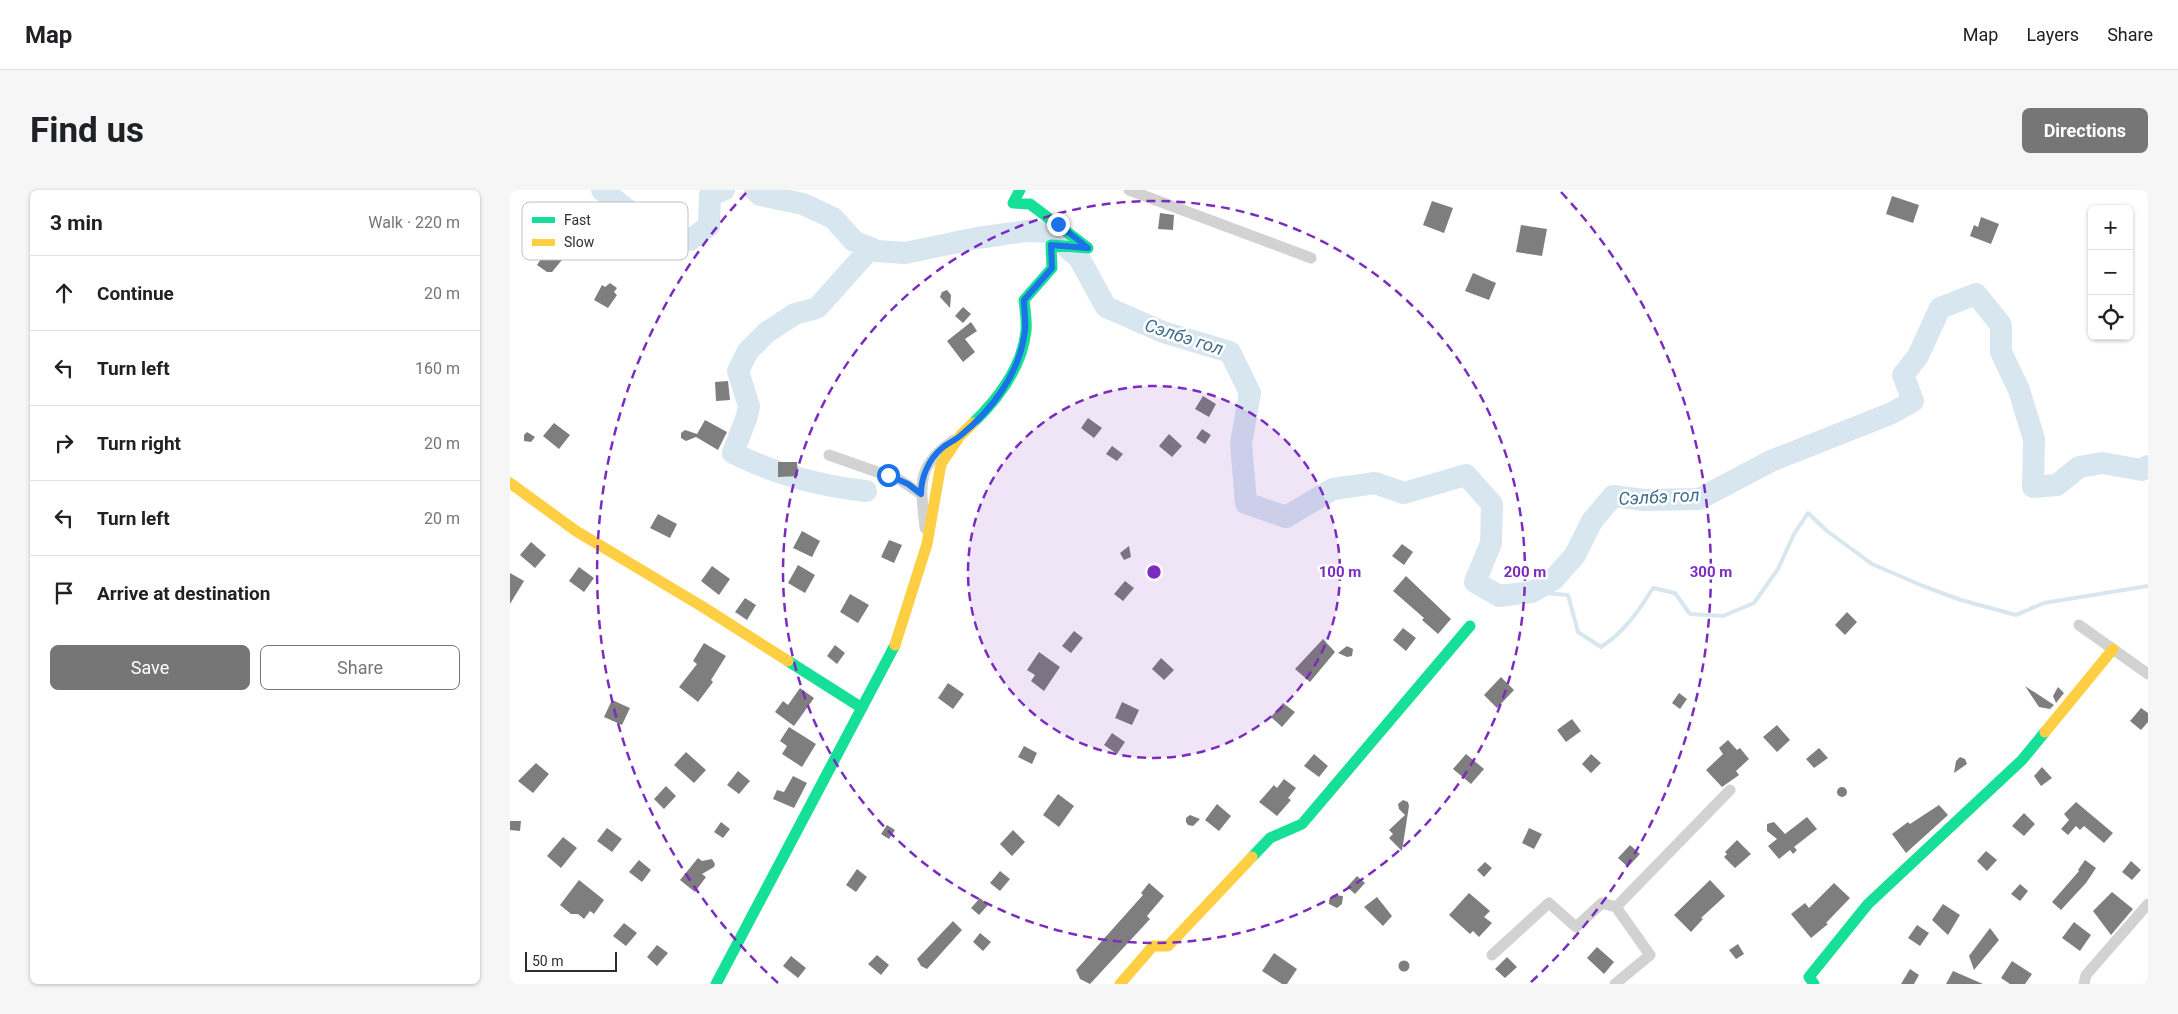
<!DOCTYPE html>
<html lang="en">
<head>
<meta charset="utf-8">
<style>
  body { margin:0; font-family:Roboto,sans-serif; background:#f6f6f6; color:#202124 }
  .controls { position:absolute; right:15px; top:15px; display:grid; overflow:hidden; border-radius:8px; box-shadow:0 1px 4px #0004 }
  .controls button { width:45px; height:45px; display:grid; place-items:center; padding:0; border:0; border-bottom:1px solid #e0e0e0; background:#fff; color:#202124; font:25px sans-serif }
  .scale { position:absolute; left:15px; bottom:12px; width:92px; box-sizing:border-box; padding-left:5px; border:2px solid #2d2d2d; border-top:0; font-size:14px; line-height:18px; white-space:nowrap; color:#2d2d2d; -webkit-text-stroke:4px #fff; paint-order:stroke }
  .stop { position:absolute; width:15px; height:15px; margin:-11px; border:4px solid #1a73e8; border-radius:50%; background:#fff }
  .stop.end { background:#1a73e8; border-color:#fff; box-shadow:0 1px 5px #0008 }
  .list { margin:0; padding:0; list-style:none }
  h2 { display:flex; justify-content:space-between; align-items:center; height:65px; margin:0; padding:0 20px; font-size:21px }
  h2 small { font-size:16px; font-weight:400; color:#757577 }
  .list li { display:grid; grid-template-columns:32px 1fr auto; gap:15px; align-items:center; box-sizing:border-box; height:75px; padding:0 20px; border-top:1px solid #e0e0e0 }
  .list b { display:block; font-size:19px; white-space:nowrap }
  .list em { font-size:16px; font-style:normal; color:#757577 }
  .actions { display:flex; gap:10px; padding:15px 20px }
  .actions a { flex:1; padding:11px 0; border:1px solid #767676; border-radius:8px; text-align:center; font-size:18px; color:#767676 }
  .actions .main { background:#767676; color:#fff }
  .icon { flex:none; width:28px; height:28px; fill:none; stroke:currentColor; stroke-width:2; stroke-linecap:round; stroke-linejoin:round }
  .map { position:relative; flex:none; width:1638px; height:794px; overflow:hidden; border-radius:8px }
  header { display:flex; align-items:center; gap:30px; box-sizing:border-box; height:70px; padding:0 25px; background:#fff; border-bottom:1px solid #e0e0e0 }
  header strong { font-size:24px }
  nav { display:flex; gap:28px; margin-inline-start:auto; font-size:18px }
  .intro { display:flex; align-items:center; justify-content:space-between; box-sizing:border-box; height:120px; padding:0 30px }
  h1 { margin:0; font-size:35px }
  .button { padding:12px 22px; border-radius:8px; background:#767676; color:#fff; font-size:18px; font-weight:700 }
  main { display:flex; gap:30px; padding:0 30px }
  aside { flex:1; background:#fff; border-radius:8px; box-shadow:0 1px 4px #0004 }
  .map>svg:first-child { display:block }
</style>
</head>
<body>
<header>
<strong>Map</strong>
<nav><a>Map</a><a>Layers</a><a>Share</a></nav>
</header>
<div class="intro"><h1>Find us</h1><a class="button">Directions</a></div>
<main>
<aside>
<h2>3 min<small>Walk · 220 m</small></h2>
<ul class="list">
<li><svg class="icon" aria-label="ahead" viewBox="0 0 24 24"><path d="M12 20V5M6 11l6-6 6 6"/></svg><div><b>Continue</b></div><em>20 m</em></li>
<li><svg class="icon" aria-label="left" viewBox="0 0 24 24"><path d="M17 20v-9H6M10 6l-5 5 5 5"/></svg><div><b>Turn left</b></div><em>160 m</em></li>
<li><svg class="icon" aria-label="right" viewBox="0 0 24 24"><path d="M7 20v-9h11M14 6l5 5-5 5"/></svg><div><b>Turn right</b></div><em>20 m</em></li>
<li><svg class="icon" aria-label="left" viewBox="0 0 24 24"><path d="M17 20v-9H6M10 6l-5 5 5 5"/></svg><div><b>Turn left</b></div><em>20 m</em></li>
<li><svg class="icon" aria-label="arrive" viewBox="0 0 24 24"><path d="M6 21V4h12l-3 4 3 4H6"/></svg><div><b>Arrive at destination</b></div></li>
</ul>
<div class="actions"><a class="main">Save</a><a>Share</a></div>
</aside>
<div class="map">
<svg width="1638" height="794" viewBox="0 0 1638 794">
  <rect width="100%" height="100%" fill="#fff"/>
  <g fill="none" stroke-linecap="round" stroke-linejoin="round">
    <path stroke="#d8e6f0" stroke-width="4" d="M1022,402L1058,405L1068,442L1091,457C1114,442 1128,422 1143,398L1165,403L1180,424L1213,426L1244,413L1268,379L1284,344L1298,323L1317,341L1362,374L1413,396L1451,410L1506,425L1534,413L1638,396"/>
    <path stroke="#d8e6f0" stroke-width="22" d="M92,0L143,40L180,50L199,36L200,5L214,0
      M245,0L250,5L293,14L323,28L344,51L367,61L395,63L467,48L517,41L539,42L569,68L596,117L653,142L720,162L740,203L731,253L736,313L776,327L823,299L865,293L894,303L956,285L982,314L981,353L965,392L989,406L1022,402L1043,390L1065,365L1082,331L1103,306L1134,310L1189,309L1261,271L1382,223L1403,211L1393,185L1408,166L1430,118L1466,104L1491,135V162L1509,200L1524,249L1523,297L1547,295L1569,277L1592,273L1632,280L1638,276
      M356,301C309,296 265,284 223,263L237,226L239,216L228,181L238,161L257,142L285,124L307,118L361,58"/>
  </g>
  <path fill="#7e7e7e" d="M1382,6L1409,15L1403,33L1376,24Z
    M922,11L943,18L934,43L913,35Z
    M650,23L664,25L663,40L648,39Z
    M1471,27L1489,34L1481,54L1460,46L1464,35L1468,37Z
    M1011,35L1037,39L1032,66L1006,62Z
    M39,57L46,62L50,61L56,65L42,82H37L27,75Z
    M963,83L986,93L979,110L955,101Z
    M100,93L107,98L104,102L107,105L98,118L84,110L92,95L95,97Z
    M437,100L441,105L440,118L430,107L432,102Z
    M453,117L461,124L453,133L445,126Z
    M461,132L467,141L455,149L465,162L453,172L437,151Z
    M218,191L220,210L206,211L205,192Z
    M693,206L706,214L699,227L685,219Z
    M578,228L592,238L584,248L571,238Z
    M195,230L217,242L208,260L186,247L176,251L171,248V243L175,240L187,244Z
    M44,233L60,245L49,259L33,246Z
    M692,239L701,245L695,254L686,248Z
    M17,242L25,247L21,252L14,251V245Z
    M659,244L672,256L662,267L649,256Z
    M602,256L613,264L607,271L596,264Z
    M268,272H287L288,286L268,287Z
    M148,324L167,334L160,348L140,338Z
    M292,341L310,351L302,367L283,358Z
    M379,350L392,355L384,373L371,367Z
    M21,352L36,365L25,378L10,365Z
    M892,354L903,362L894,375L882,366Z
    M619,356L621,367L614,370L610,363Z
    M288,375L305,385L295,403L278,393Z
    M202,376L220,389L209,405L191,391Z
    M69,377L84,388L74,402L59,391Z
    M0,383L14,391L0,414Z
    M896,386L941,429L928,444L912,430L914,428L883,401Z
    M615,391L624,398L613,411L604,404Z
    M340,404L359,415L348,433L330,422Z
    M235,408L246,415L237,430L225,422Z
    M1337,422L1347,432L1335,445L1325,435Z
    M893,438L906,448L896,461L883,450Z
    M564,441L573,448L561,463L552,456Z
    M813,449L825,462L800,492L785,479Z
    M194,453L216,466L201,490L203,492L188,512L169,497L187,474L183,471Z
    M325,455L335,463L327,474L317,466Z
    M837,456L843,459L842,466L837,467L828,463Z
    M529,462L550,477L534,501L521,491L525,485L517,480Z
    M651,468L664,480L654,490L642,479Z
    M991,487L1004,500L987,518L974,505Z
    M438,493L454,504L443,519L428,508Z
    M1515,496L1544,515L1540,519L1529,517Z
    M1548,497L1554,503L1546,513L1543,506Z
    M290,498L304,508L284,536L265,522L273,511L278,515Z
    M1169,503L1177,509L1170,519L1162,513Z
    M102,510L120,518L112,535L94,527Z
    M612,512L629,520L622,535L605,528Z
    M773,513L785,522L772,537L761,527Z
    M1631,518L1638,523V532L1631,540L1620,531Z
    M1062,529L1071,541L1056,552L1047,540Z
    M1267,535L1280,550L1267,562L1253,547Z
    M279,537L306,554L292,577L272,564L277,556L270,551Z
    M602,543L615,552L607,564L594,555Z
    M1218,550L1227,560L1230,558L1239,569L1226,581L1229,585L1212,597L1196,580L1213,564L1209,558Z
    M514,556L527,563L522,574L508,567Z
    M1309,558L1318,568L1304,578L1296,569Z
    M176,562L196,580L184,593L164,575Z
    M804,564L818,576L809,587L794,576Z
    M956,564L974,579L961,594L943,579Z
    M1081,564L1091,573L1081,583L1072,574Z
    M1450,567L1455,569L1457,574L1444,583L1446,571Z
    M26,573L39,584L23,603L8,591Z
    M1532,577L1542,588L1531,596L1524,586Z
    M228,581L240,591L229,604L217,595Z
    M283,586L297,593L284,618L263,609L267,600L274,602Z
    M774,589L786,598L778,608L781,610L767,626L749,612L764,595L767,598Z
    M156,596L166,606L154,619L144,609Z
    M1327 602a5 5 0 1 1 10 0a5 5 0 1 1-10 0Z
    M548,604L564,616L549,637L533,625Z
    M893,610L898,612L899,616L892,661L879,648L883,644L879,640L895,625L889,619L888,614Z
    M1566,612L1603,643L1594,653L1574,636L1570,640L1566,636L1558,645L1551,639L1559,630L1554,624Z
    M707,614L721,626L709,641L695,630Z
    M1429,615L1438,625L1396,663L1382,644L1398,632L1400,634Z
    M1514,623L1525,634L1514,646L1502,636Z
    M680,625L690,629L683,636L678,635L676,632V628Z
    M1297,627L1307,639L1284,657L1287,660L1283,664L1280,660L1269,669L1258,656L1267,649L1257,641V634L1264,632L1275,644Z
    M0,631H11L10,641L0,640Z
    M211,632L220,639L213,648L204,642Z
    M377,635L385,640L379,649L371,644Z
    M97,638L112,649L102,662L87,651Z
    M1019,638L1032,644L1024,659L1012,653Z
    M503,640L515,652L502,666L490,654Z
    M53,647L67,658L51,678L37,666Z
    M1227,650L1241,664L1225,678L1214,667L1217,664L1215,662Z
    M1120,655L1130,664L1118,677L1108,668Z
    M1476,661L1487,670L1477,681L1467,671Z
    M188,668L192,671L202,669L205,674L204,677L192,684L196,687L185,702L170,690Z
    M129,670L141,680L132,692L119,682Z
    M1575,670L1586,678L1576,693L1551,720L1542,712L1569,681L1568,680Z
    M1621,671L1631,680L1622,690L1612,682Z
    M975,672L982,678L974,687L967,680Z
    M347,679L357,687L346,702L336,695Z
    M490,681L500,689L490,701L480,693Z
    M847,686L855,693L845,704L837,697Z
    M69,690L94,710L84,724L80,721L74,729L68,724H61L50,715Z
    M1200,690L1215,706L1191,728L1193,729L1181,742L1164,725Z
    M639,693L654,706L637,726L640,729L580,794L570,789L566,780L633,705L631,703Z
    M1324,693L1340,708L1316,733L1318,734L1301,748L1281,724L1295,713L1299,718Z
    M1510,694L1518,701L1510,711L1501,704Z
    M1602,702L1623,719L1601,745L1583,721Z
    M959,703L980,721L974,727L982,733L969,747L963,741L960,744L939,725Z
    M823,705L833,706L832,714L827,718L819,714V710Z
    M867,707L882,726L873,736L854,717Z
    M470,708L478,715L469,725L461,718Z
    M1433,714L1450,725L1438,745L1422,730Z
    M443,731L452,740L417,779L411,776L407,769Z
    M1564,732L1581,745L1570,761L1552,748Z
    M114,733L127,743L116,756L103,746Z
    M1407,735L1419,743L1410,756L1398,748Z
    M1480,738L1489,750L1464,780L1459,766Z
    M470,743L481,752L473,761L463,752Z
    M1228,754L1234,764L1226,769L1219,760Z
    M147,755L158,763L147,776L137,767Z
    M1087,757L1104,772L1094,784L1077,768Z
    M764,763L787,779L777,794H772L752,781Z
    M367,765L379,775L371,785L358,774Z
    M281,766L296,778L288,788L273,776Z
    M997,767L1007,777L995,788L985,779Z
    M888.5 776a5.5 5.5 0 1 1 11 0a5.5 5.5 0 1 1-11 0Z
    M1502,771L1522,784L1515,794H1500L1491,788Z
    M1400,779L1409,785L1404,794H1391Z
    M1443,781L1473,794H1436Z"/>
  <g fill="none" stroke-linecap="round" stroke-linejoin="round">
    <path stroke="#d2d2d2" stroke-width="11" d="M619,0L801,68
      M319,265L390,290L411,304
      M415,338C411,296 404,277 444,250
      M1569,435L1638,484
      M982,765L1039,713L1066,737L1092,713L1106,717
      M1105,794L1140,765L1106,717L1220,600
      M1574,794L1576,785L1638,714"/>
    <path stroke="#16e098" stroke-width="11" d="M463,233C489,208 512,178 516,141C517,131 515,120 514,110L542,78L541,55L578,58L520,14L503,13L510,0
      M278,471L352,518
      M742,667L760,648L792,634L960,436
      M206,794L385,455
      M1304,794L1299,787L1358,714L1512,570L1535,542"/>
    <path stroke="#ffcf43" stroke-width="11" d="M0,293L66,341L193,417L278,471
      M385,455L417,354L431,274L450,246L463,233
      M1535,542L1603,459
      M610,794L643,756H658L742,667"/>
  </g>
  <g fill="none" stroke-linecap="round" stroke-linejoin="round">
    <path stroke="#1a73e8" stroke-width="6" d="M378,285L398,294L411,304C411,288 418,270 431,259C436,254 444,251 450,246C482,220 510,183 515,141C516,131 514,120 514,110L542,78L541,55L578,58L548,34"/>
  </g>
  <circle cx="644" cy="382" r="186" fill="#7b2cbf" fill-opacity=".12"/>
  <g fill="none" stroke="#7b2cbf" stroke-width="2.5" stroke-dasharray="9 6">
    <circle cx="644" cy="382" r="186"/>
    <circle cx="644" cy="382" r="371"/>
    <path d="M268 793A557 557 0 0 1 237 2M1051 2A557 557 0 0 1 1020 793"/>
  </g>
  <g text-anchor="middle" stroke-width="5" stroke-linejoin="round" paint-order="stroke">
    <g font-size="18" font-style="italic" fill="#3e6d8d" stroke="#fff">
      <text transform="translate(674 147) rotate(18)" y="6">Сэлбэ гол</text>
      <text transform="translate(1149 307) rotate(-3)" y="6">Сэлбэ гол</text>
    </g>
  </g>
  <rect x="12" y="12" width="166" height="58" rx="8" fill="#fff" stroke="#c0c0c0" stroke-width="1"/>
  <rect x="22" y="27" width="23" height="6" fill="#16e098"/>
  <rect x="22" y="49" width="23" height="7" fill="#ffcf43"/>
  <g font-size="14" fill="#2d2d2d">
    <text x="54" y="35">Fast</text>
    <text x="54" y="57">Slow</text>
  </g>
  <circle cx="644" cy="382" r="8" fill="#7b2cbf" stroke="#fff" stroke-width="2.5"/>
  <g font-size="15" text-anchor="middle" font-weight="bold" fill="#7b2cbf" stroke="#fff" stroke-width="5" stroke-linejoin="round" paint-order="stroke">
    <text x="830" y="387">100 m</text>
    <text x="1015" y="387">200 m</text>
    <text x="1201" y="387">300 m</text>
  </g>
</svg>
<div class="controls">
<button>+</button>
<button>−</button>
<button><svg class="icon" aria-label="locate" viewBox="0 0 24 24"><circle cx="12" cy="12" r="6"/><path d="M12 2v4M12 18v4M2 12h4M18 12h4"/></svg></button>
</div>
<div class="scale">50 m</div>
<div class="stop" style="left:378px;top:285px"></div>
<div class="stop end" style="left:548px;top:34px"></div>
</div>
</main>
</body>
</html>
